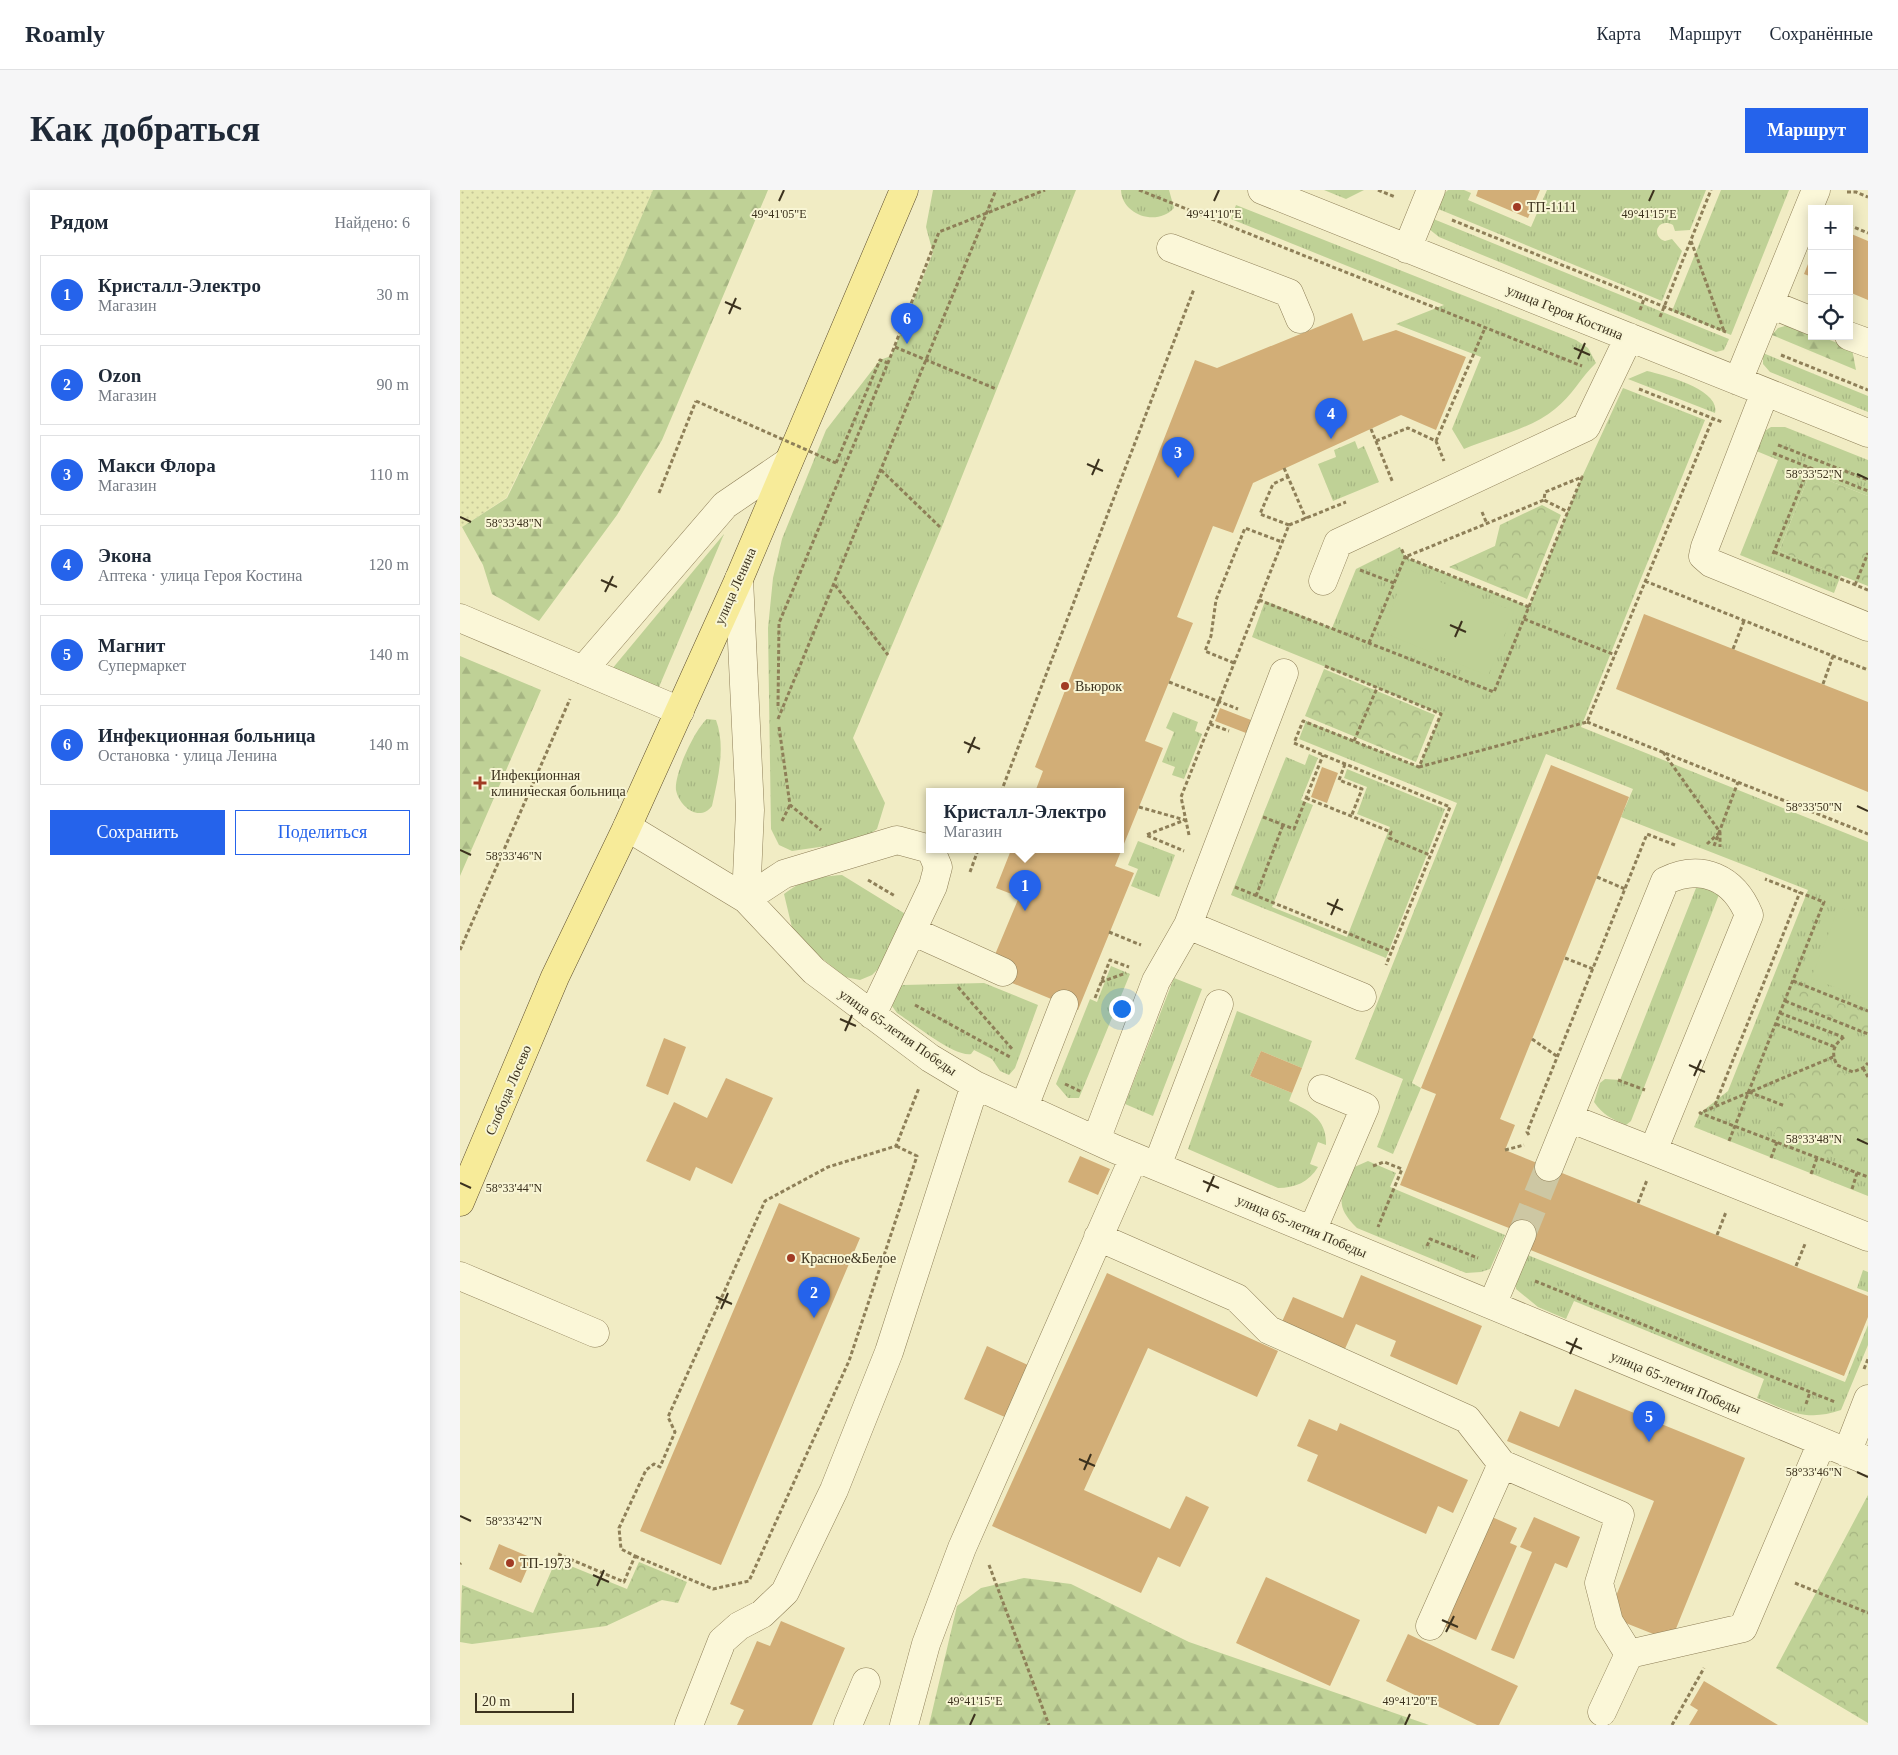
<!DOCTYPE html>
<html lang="ru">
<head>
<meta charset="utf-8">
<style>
  body { margin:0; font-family:"Times New Roman",serif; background:#f6f6f7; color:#1f2937 }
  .controls { position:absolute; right:15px; top:15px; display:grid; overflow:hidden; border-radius:0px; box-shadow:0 2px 12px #0003 }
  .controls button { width:45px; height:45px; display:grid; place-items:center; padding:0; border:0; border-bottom:1px solid #e0e1e3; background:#fff; color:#1f2937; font:25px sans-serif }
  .scale { position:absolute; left:15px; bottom:12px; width:99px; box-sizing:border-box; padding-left:5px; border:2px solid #3c321e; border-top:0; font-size:14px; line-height:18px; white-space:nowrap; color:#3c321e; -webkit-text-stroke:4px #f8f5d4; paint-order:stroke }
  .you { position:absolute; left:661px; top:818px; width:18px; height:18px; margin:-12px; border:4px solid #fff; border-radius:50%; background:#1a73e8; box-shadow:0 0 0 8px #1a73e833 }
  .badge { display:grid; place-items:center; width:32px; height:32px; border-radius:50%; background:#2563eb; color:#fff; font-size:16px; font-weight:700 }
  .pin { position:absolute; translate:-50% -41px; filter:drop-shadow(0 1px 2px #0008) }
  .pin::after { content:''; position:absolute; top:26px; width:18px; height:15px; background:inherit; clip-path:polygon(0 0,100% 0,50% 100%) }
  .popup { position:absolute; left:466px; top:598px; width:198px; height:65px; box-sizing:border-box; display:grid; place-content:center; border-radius:0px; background:#fff; filter:drop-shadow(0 1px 4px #0005); font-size:16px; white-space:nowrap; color:#747a83 }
  .popup b { font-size:19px; color:#1f2937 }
  .popup::after { content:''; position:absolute; left:50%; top:100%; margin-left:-10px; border:10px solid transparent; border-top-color:#fff }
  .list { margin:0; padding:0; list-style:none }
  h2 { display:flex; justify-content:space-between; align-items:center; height:65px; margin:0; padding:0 20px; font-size:21px }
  h2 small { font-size:16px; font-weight:400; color:#747a83 }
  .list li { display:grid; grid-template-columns:32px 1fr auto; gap:15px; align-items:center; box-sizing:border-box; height:80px; margin:0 10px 10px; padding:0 10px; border:1px solid #e0e1e3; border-radius:0px }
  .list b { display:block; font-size:19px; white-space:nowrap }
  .list p { margin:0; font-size:16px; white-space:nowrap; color:#747a83 }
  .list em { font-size:16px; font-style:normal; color:#747a83 }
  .actions { display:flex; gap:10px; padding:15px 20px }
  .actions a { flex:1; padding:11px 0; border:1px solid #2563eb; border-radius:0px; text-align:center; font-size:18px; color:#2563eb }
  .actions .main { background:#2563eb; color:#fff }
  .icon { flex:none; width:28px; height:28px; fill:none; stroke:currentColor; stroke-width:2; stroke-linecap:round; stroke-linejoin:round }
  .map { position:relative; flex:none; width:1408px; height:1535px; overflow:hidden; border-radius:0px }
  header { display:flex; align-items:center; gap:30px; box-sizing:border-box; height:70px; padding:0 25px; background:#fff; border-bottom:1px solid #e0e1e3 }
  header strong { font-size:24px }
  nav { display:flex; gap:28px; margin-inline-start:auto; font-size:18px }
  .intro { display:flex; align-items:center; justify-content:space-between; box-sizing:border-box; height:120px; padding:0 30px }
  h1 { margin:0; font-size:35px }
  .button { padding:12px 22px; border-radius:0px; background:#2563eb; color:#fff; font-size:18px; font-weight:700 }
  main { display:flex; gap:30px; padding:0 30px }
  aside { flex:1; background:#fff; border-radius:0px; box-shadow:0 2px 12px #0003 }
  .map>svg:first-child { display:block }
</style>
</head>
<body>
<header>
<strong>Roamly</strong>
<nav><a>Карта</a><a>Маршрут</a><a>Сохранённые</a></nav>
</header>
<div class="intro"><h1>Как добраться</h1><a class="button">Маршрут</a></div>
<main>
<aside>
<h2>Рядом<small>Найдено: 6</small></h2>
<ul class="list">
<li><span class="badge">1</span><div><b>Кристалл-Электро</b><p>Магазин</p></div><em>30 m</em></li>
<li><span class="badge">2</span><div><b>Ozon</b><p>Магазин</p></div><em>90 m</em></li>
<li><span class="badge">3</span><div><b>Макси Флора</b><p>Магазин</p></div><em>110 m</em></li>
<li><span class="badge">4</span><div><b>Экона</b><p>Аптека · улица Героя Костина</p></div><em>120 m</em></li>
<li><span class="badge">5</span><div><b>Магнит</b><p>Супермаркет</p></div><em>140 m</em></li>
<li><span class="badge">6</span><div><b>Инфекционная больница</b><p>Остановка · улица Ленина</p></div><em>140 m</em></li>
</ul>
<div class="actions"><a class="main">Сохранить</a><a>Поделиться</a></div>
</aside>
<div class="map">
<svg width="1408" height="1535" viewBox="0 0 1408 1535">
  <defs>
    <pattern id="farmland-dots" width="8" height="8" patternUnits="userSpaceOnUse" patternTransform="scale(1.25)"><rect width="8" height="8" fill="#e6e8b0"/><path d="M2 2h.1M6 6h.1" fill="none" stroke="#c6c797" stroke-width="1.8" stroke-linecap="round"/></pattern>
    <pattern id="grass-tufts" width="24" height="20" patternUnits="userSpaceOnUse" patternTransform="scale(1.25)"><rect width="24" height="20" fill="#bfd196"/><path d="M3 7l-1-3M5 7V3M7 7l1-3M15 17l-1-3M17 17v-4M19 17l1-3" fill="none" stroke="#a5b481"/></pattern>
    <pattern id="forest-firs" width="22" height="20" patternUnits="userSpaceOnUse" patternTransform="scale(1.25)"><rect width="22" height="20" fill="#bfd196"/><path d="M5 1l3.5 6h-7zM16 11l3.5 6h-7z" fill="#a5b481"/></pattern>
    <pattern id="park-crowns" width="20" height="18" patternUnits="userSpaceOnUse" patternTransform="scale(1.25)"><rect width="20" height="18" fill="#bfd196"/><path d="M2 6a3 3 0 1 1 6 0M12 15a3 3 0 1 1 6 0" fill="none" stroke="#a5b481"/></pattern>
  </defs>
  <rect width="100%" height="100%" fill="#f1ecc4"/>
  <path fill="url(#farmland-dots)" d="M0,0H193L161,74L46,308L2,337L0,336Z"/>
  <path fill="url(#grass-tufts)" d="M473,0H616L481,339L393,548L425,613L417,639L400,651L332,661L319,655L311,639L308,438L313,388L322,349L366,240L420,170L431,166L473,63L466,37Z
    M661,0H709L714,18C697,37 662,25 661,0Z
    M864,0H904L886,9Z
    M988,0H1004L1011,3L1008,10L1071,37L1087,0H1246L1230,40L1215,41L1213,35C1198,27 1190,46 1205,51L1212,49L1222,61L1202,111L971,16Z
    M1261,0H1329L1271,145L1212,121Z
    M776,15L1116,150L1128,158L1136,173C1121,187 1112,206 1095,219C1071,239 1033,247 1004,259L992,239L1021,167L936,134L984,115L771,29Z
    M966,26L1269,149L1264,160L1256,162L979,47L969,39Z
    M1303,163L1408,206V222L1310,182L1303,174Z
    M1187,181C1205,185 1261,200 1255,223L1168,189Z
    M1163,198L1245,230L1121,537L1408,652V1006L1234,937L1240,923L1268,901L1348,700L1161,627L1173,599L1086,564L952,893L961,898L933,964L917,957L943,889L895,869L997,613L839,549L846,531L959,577L981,524L792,447L805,411L872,438L896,379L940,357L945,367L1069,417L1122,287Z
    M1311,237H1325L1408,270V306L1350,283L1319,361L1381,385L1374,403L1280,365L1318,270L1294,260L1303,242Z
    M895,251L898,259L904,256L919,292L873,311L858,274L876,267L874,260Z
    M264,344L196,504L147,485Z
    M713,522L738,532L735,541L742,544L724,589L712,585L715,577L702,572L714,542L706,538Z
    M247,529L256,530C266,557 258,588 252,616C239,633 219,616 216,600C214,584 235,539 247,529Z
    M849,564L858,568L841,610L853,615L812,717L887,747L930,637L897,624L907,597L884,588L887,579L985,619L926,768L771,705L826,567L845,575Z
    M678,651L715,665L699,707L671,696L678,679L668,675Z
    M382,685L447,725L421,776L412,785L400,790L385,787L334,746L324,704C345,688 357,687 382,685Z
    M1238,693L1260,702L1171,931L1166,935C1152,929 1143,925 1134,912L1140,893L1145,889L1160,890Z
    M651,776L670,784L619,908H608L596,894L630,809L637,812Z
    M714,788L742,799L693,926L665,914Z
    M524,793L578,815L555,878L549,885L540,881L532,869L514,860L511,864C494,867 453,833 437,823L432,816L436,798L443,795Z
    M777,821L852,851L842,878L801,861L790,886L832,903L829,911C850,921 867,929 866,955L858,952L850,974L858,977C849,992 835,998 818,998L728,959Z
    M908,971L936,983L930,997L1045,1045L1030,1079L1021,1082L1006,1083L897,1038C874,1015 881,1007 890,979Z
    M1065,1064L1385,1192L1408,1135V1155L1381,1220C1347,1232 1328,1221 1297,1208L1304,1189L1114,1111L1106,1129L1078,1117L1056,1099L1055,1089Z
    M1403,1080L1408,1082V1102L1397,1098Z"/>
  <path fill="url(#forest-firs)" d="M193,0H308L202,250L157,325L79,431L32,404L23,375L2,337L47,308L161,74Z
    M1325,136H1333L1352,143V146H1360L1392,159L1396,180L1312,145L1318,138Z
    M0,466L81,500L0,686Z
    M564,1388L611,1394L729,1452L969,1535H469L497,1416L521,1398Z"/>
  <path fill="url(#park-crowns)" d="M1350,283L1408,306V396L1319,361Z
    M1082,315L1101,325L1067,409L989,377L1035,356L1040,335Z
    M864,479L975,525L956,572L845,526Z
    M1334,794L1408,824V842L1327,810Z
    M1372,871L1374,877L1386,885L1401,883L1408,896V949L1398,977L1314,945L1336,887Z
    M1408,1305V1533L1316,1478Z
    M96,1370L167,1399L179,1372L227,1392L218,1413L202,1410L146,1436L12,1454L0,1452L2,1395L73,1423Z"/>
  <path fill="#bfd196" d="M947,379L1054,421L1028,486L922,442Z
    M1379,717L1408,729V810L1351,788Z"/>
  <path fill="#d2ae77" d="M1018,0H1080L1068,28L1016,6Z
    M1389,43L1408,51V110L1389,102Z
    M1352,64V87L1344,84Z
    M892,123L903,151L936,140L1006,167L976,240L941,225L793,293L773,343L753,336L717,427L733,433L685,551L703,558L655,676L674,683L618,820L540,788L534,767L559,707L536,698L551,660H660V602H575L583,581L575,577L735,170L757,178Z
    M1184,424L1408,512V602L1156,499Z
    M760,518L791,530L786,543L755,531Z
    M1091,575L1169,607L1040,929L1055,935L1045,960L1408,1106V1127L1384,1186L1068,1059L1072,1047L940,995L976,904L961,898Z
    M862,577L878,583L867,613L851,607Z
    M204,848L226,857L208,905L186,896Z
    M801,861L842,878L832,903L790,886Z
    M266,888L313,908L272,994L236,977L230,991L186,971L214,912L247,928Z
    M620,966L650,979L638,1005L608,992Z
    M319,1013L400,1048L261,1375L180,1341Z
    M647,1083L818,1161L797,1207L688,1158L624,1300L710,1339L726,1306L749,1317L720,1377L698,1367L681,1403L532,1336Z
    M901,1085L1022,1136L997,1195L930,1166L936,1151L896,1134L884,1161L821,1134L833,1107L883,1128Z
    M527,1156L570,1176L547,1228L504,1209Z
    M1115,1199L1285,1268L1211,1451L1148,1426L1194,1311L1047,1251L1060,1221L1099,1237Z
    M849,1229L877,1241L880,1233L1008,1290L993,1323L978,1316L966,1344L847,1291L858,1265L837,1256Z
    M1032,1327L1057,1338L1050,1353L1057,1356L1016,1450L984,1436Z
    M1074,1327L1120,1347L1107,1378L1095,1373L1054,1469L1031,1460L1072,1362L1060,1357Z
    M39,1354L72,1368L61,1393L29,1379Z
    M806,1387L900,1430L870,1496L776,1453Z
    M321,1431L385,1458L352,1535H277L284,1520L270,1514L297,1451L310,1456Z
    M948,1444L1058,1496L1039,1535H1017L926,1491Z
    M1244,1491L1318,1535H1229L1238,1520L1230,1515Z"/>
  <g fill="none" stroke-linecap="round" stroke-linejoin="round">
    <path stroke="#cdc7a3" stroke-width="28" stroke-dasharray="28 14" stroke-linecap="butt" d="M1062,1044L1089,977"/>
    <defs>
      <path id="minor" d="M802,0L1408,243
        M711,58L829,103L840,129
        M947,59L971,0
        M1310,114L1352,131
        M1389,146L1408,153
        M1278,191L1356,0
        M1305,202L1245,357L1243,366L1251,373L1408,437
        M279,389L290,620L286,709
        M863,391L878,353L1126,237L1169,147
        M0,428L220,521
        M123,480L265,315L328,272
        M167,637L286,709L354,781L470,868L515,895L655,959L1408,1271
        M286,709L324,684L437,650L470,659
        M728,735L824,483
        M452,741L543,782
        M412,825L473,696L478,677L471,660
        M564,917L604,814
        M1109,928L1193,961
        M636,950L696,791L728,735L902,807
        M697,976L759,814
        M1089,977L1205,691C1242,673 1274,688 1289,725L1193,961L1408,1047
        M852,1041L905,917L862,899
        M638,1047L777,1108L809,1140L1007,1229L1042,1274L970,1436
        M0,1086L135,1143
        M1032,1115L1062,1044
        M1387,1263L1408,1209
        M1042,1274L1160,1325L1139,1393L1149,1432L1169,1464
        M1142,1522L1169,1464L1283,1438L1362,1252
        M229,1535L262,1451L279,1436L302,1424L325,1402L374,1300L429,1162L515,895
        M388,1535L406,1492
        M444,1535L466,1454L502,1358L674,967"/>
      <path id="major" d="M0,1012L95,787L167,637L279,389L444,0"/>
    </defs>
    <use href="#minor" stroke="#8e7f58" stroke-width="29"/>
    <use href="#major" stroke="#5b4b2d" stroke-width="29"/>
    <path stroke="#8e7f58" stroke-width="3" stroke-dasharray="4 2.5" stroke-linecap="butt" d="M679,0L1122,176
      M918,0L935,7
      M1387,2H1396L1408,7
      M992,30L1266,142
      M1389,35L1408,43
      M1231,51L1264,141
      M1180,120L1184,109
      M1200,127L1251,0
      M435,157L536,199
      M1321,165L1408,200
      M1179,199L1262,232
      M911,239L933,293
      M916,251L948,238L976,251L984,271
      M976,251L1025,138
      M1318,255L1408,290
      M1313,263L1408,301
      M376,273L420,170L428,173
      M824,278L828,287
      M421,280L481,338
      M199,303L236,211
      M1022,322L1027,334
      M829,335L800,324L813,294L828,287L846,329
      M1314,362L1408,400
      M1313,364L1349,277
      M900,380L934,393
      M1185,391L1408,480
      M375,395L428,465
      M1395,395L1408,363
      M799,410L1034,502L1122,287L1085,302L1084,310L1108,322
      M1069,417L945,367L1084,310
      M1064,429L1155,465
      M909,453L945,367L941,358
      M1273,459L1284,431
      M774,473L745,461L751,446L756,410L785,338L822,352
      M865,476L981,524L959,577L843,531L834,553L990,617L926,775
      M709,492L778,519
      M1363,494L1373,466
      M318,516L319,433L428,173L479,42L585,0
      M318,529L536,0
      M1127,532L1408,644
      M750,534L769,541
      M319,537L330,615L361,640
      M894,551L917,498
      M1203,562L1260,642V657
      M885,574L879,590L902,599L891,627
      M959,577L1127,532L1253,228
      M541,602L734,99
      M846,608L931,642L929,648L970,665
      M679,617L725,630L686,645L724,661
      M803,627L834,639L863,565
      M322,631L330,615
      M729,645L721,607L829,335L886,312
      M1247,654L1259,643
      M1254,656L1278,592
      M510,682L518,660
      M1137,687L1165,699
      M408,690L435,706
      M775,697L931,761
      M796,706L823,635
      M649,742L681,755
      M0,760L110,509
      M1105,768L1133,779
      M1333,791L1408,821
      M641,792L666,783
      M498,797L553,860
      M635,808L650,770L669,777
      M1325,811L1408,844
      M455,815L550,867
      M1320,823L1383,847
      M1316,834L1375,857
      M1384,847C1373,855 1371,863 1377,875L1393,882L1403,878L1408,873
      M1072,849L1098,867
      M1373,867L1240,923L1408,987
      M1403,878L1408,887
      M1158,890L1185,900
      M605,894L622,902
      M1289,902L1325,916
      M1255,915L1340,702
      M1069,945L1067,942L1187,644L1215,655
      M1269,951L1364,712L1305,689
      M1045,960L1064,955
      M1311,968L1317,952
      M913,976L924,972L942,979L918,1037
      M1351,984L1357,968
      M1392,999L1397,983
      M1178,1013L1187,990
      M1257,1045L1266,1022
      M967,1056L970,1049L1018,1068
      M1336,1076L1345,1054
      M1075,1091L1375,1212
      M1404,1179L1408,1169
      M1346,1214L1350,1202
      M98,1364L164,1392L175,1366L161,1359L159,1338L186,1280L194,1274L200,1277L215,1242L208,1227L305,1011L368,977L436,956L459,898
      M175,1366L253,1399L289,1391L389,1171L457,966L436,956
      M0,1374L1,1373
      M529,1375L589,1535
      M1335,1393L1408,1423
      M1212,1535L1244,1478"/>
    <use href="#minor" stroke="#fbf7d8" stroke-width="28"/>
    <use href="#major" stroke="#f7eb99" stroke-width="28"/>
    <path stroke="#8e7f58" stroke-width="3" stroke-dasharray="4 2.5" stroke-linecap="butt" d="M236,211L376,273"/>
  </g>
  <path fill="none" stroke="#3c321e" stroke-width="2" d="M319,11L324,0M754,11L759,0M1189,11L1194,0M265,112L281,119M269,124L276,108M1114,158L1130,165M1118,169L1125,153M627,274L643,281M1397,284L1408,289M632,285L639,269M0,327L11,332M141,390L157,397M145,402L153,386M990,435L1006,442M995,447L1002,431M504,552L520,559M508,563L515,547M1397,616L1408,621M0,660L11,665M867,713L883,720M871,725L878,709M380,829L396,836M385,841L392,825M1229,875L1245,882M1234,886L1241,870M1397,949L1408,954M743,991L759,998M0,993L11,998M747,1002L754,986M256,1107L272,1114M261,1119L268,1103M1106,1152L1122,1159M1110,1164L1117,1148M619,1269L635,1276M624,1280L631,1264M1397,1282L1408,1287M0,1326L11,1331M133,1385L149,1392M137,1396L144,1380M982,1430L998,1437M986,1442L994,1426M510,1535L515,1524M945,1535L950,1524"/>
  <g fill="#a13b24" stroke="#f8f5d4" stroke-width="2">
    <circle cx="1057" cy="17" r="5"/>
    <circle cx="605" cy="496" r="5"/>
    <path d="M17.5 585.5h5v5h5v5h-5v5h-5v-5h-5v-5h5z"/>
    <circle cx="331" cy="1068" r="5"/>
    <circle cx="50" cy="1373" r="5"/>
  </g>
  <g text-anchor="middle" stroke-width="4" stroke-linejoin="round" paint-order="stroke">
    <g font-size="14" fill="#3c321e" stroke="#f8f5d4" text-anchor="start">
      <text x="1067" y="22">ТП-1111</text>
      <text x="615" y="501">Вьюрок</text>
      <text x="31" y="590">Инфекционная<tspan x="31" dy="16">клиническая больница</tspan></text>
      <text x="341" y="1073">Красное&amp;Белое</text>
      <text x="60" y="1378">ТП-1973</text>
    </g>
    <g font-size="14" fill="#3c321e" stroke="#f8f5d4">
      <text transform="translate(1105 122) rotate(22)" y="5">улица Героя Костина</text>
      <text transform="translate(275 396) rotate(-66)" y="5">улица Ленина</text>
      <text transform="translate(438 842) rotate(35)" y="5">улица 65-летия Победы</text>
      <text transform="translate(48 900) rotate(-67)" y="5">Слобода Лосево</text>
      <text transform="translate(842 1036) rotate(23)" y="5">улица 65-летия Победы</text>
      <text transform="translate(1216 1192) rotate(23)" y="5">улица 65-летия Победы</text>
    </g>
  </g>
  <g font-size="12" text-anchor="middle" fill="#3c321e" stroke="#f8f5d4" stroke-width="4" stroke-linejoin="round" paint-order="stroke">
    <text x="319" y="28">49°41'05"E</text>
    <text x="754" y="28">49°41'10"E</text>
    <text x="1189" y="28">49°41'15"E</text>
    <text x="1354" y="288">58°33'52"N</text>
    <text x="54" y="337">58°33'48"N</text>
    <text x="1354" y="621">58°33'50"N</text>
    <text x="54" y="670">58°33'46"N</text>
    <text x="1354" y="953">58°33'48"N</text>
    <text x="54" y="1002">58°33'44"N</text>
    <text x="1354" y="1286">58°33'46"N</text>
    <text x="54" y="1335">58°33'42"N</text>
    <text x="515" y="1515">49°41'15"E</text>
    <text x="950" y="1515">49°41'20"E</text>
  </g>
</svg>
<div class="controls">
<button>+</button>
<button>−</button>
<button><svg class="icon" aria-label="locate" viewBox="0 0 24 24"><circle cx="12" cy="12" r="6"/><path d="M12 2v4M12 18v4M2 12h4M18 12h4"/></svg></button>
</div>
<div class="scale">20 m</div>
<div class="you"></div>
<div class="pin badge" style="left:565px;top:721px">1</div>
<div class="popup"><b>Кристалл-Электро</b>Магазин</div>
<div class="pin badge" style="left:354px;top:1128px">2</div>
<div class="pin badge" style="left:718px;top:288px">3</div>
<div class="pin badge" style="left:871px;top:249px">4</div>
<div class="pin badge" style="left:1189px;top:1252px">5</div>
<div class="pin badge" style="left:447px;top:154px">6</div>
</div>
</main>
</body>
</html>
